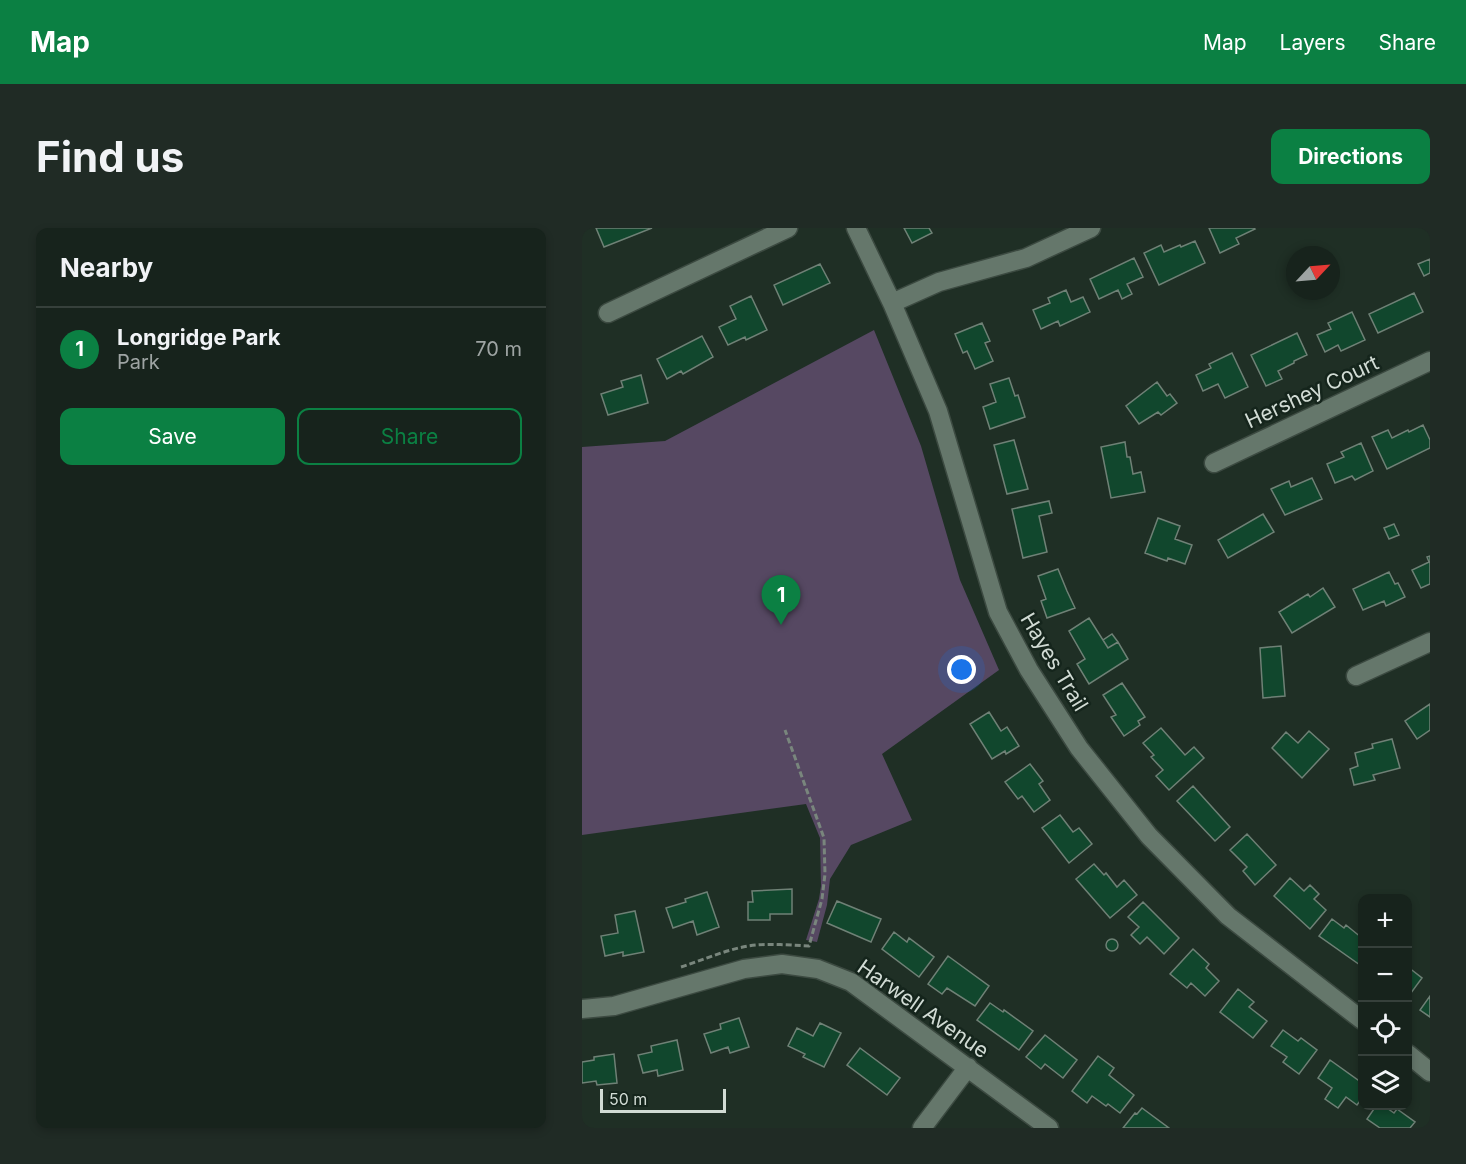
<!DOCTYPE html>
<html lang="en">
<head>
<meta charset="utf-8">
<style>
  body { margin:0; font-family:Inter,sans-serif; background:#202b25; color:#f1f3f6 }
  .controls { position:absolute; right:18px; bottom:18px; display:grid; overflow:hidden; border-radius:12px; box-shadow:0 3px 9px #0003 }
  .controls button { width:54px; height:54px; display:grid; place-items:center; padding:0; border:0; border-bottom:2px solid #36403b; background:#17231c; color:#f1f3f6; font:30px sans-serif }
  .compass { position:absolute; left:704px; top:18px; width:54px; height:54px; border-radius:50%; background:#17231c; box-shadow:0 3px 9px #0003; rotate:64deg }
  .scale { position:absolute; left:18px; bottom:15px; width:126px; box-sizing:border-box; padding-left:6px; border:3px solid #d1dbd4; border-top:0; font-size:16px; line-height:21px; white-space:nowrap; color:#d1dbd4; -webkit-text-stroke:4px #15251c; paint-order:stroke }
  .you { position:absolute; left:380px; top:442px; width:21px; height:21px; margin:-15px; border:4px solid #fff; border-radius:50%; background:#1a73e8; box-shadow:0 0 0 9px #1a73e833 }
  .badge { display:grid; place-items:center; width:39px; height:39px; border-radius:50%; background:#0b8043; color:#fff; font-size:20px; font-weight:700 }
  .pin { position:absolute; translate:-50% -50px; filter:drop-shadow(0 2px 3px #0008) }
  .pin::after { content:''; position:absolute; top:32px; width:21px; height:18px; background:inherit; clip-path:polygon(0 0,100% 0,50% 100%) }
  .list { margin:0; padding:0; list-style:none }
  h2 { display:flex; justify-content:space-between; align-items:center; height:78px; margin:0; padding:0 24px; font-size:26px }
  h2 small { font-size:20px; font-weight:400; color:#9ea4a3 }
  .list li { display:grid; grid-template-columns:39px 1fr auto; gap:18px; align-items:center; box-sizing:border-box; height:84px; padding:0 24px; border-top:2px solid #36403b }
  .list b { display:block; font-size:22px; white-space:nowrap }
  .list p { margin:0; font-size:20px; white-space:nowrap; color:#9ea4a3 }
  .list em { font-size:20px; font-style:normal; color:#9ea4a3 }
  .actions { display:flex; gap:12px; padding:18px 24px }
  .actions a { flex:1; padding:14px 0; border:2px solid #0b8043; border-radius:12px; text-align:center; font-size:21px; color:#0b8043 }
  .actions .main { background:#0b8043; color:#fff }
  .icon { flex:none; width:33px; height:33px; fill:none; stroke:currentColor; stroke-width:2; stroke-linecap:round; stroke-linejoin:round }
  .map { position:relative; flex:none; width:848px; height:900px; overflow:hidden; border-radius:12px }
  header { display:flex; align-items:center; gap:36px; box-sizing:border-box; height:84px; padding:0 30px; background:#0b8043; color:#fff }
  header strong { font-size:28px }
  nav { display:flex; gap:33px; margin-inline-start:auto; font-size:21px }
  .intro { display:flex; align-items:center; justify-content:space-between; box-sizing:border-box; height:144px; padding:0 36px }
  h1 { margin:0; font-size:42px }
  .button { padding:15px 27px; border-radius:12px; background:#0b8043; color:#fff; font-size:21px; font-weight:700 }
  main { display:flex; gap:36px; padding:0 36px }
  aside { flex:1; background:#17231c; border-radius:12px; box-shadow:0 3px 9px #0003 }
  .map>svg:first-child { display:block }
</style>
</head>
<body>
<header>
<strong>Map</strong>
<nav><a>Map</a><a>Layers</a><a>Share</a></nav>
</header>
<div class="intro"><h1>Find us</h1><a class="button">Directions</a></div>
<main>
<aside>
<h2>Nearby<small></small></h2>
<ul class="list">
<li><span class="badge">1</span><div><b>Longridge Park</b><p>Park</p></div><em>70 m</em></li>
</ul>
<div class="actions"><a class="main">Save</a><a>Share</a></div>
</aside>
<div class="map">
<svg width="848" height="900" viewBox="0 0 848 900">
  <rect width="100%" height="100%" fill="#1f2f25"/>
  <path fill="#564862" d="M292,102L339,218L378,352L417,442L300,526L330,592L269,617L248,651L245,677L235,714L224,712L237,671L239,658L238,610L224,576L0,607V219L83,213Z"/>
  <path fill="#11472d" stroke="#6f8176" stroke-width="1.5" d="M14,0H70L22,19Z
    M322,0H347L350,5L330,15Z
    M627,0H672L673,1L654,10L657,16L638,25Z
    M613,13L623,35L577,57L562,25L579,17L582,24L598,17L599,19Z
    M552,30L561,49L545,56L550,66L540,71L536,62L517,71L508,51Z
    M848,31V45L842,48L836,36Z
    M238,36L248,55L201,77L192,57Z
    M484,62L489,74L501,69L508,84L478,98L476,93L459,101L451,82L468,75L466,70Z
    M832,65L841,84L796,105L787,86Z
    M169,68L185,102L164,112L163,109L146,117L137,99L154,91L148,78Z
    M770,84L783,112L759,123L756,117L743,124L735,107L749,101L746,95Z
    M400,95L408,113L403,115L411,133L393,141L385,123L381,125L373,106Z
    M715,105L725,127L712,133V135L696,143L700,151L684,158L669,127Z
    M120,108L131,129L101,146L99,143L85,151L75,131Z
    M650,125L666,159L643,170L636,156L621,163L614,147L629,140L627,136Z
    M59,147L66,175L26,187L19,166L41,159L39,153Z
    M427,150L433,168L436,167L443,189L408,201L401,179L414,174L408,156Z
    M575,154L585,168L588,166L595,175L579,187L576,184L557,196L544,178Z
    M841,197L848,212V220L805,241L790,209L806,202L810,210L826,202L827,204Z
    M432,212L446,261L425,266L412,217Z
    M543,214L545,229H548L551,246L559,244L563,264L529,270L519,219Z
    M779,215L791,243L773,252L770,248L753,255L745,236L762,229L759,224Z
    M730,250L740,271L703,287L689,261L707,253L709,259Z
    M467,273L470,285L457,288L465,324L441,330L430,281Z
    M681,286L692,304L646,330L636,312Z
    M576,290L598,298L593,311L610,317L603,336L586,330L585,333L563,325Z
    M812,296L817,307L807,311L802,300Z
    M848,328V356L839,360L830,342L847,334L845,329Z
    M476,341L485,363L493,380L465,390L459,373L464,371L456,348Z
    M807,344L813,356L816,355L823,369L804,378L802,373L781,382L771,361Z
    M741,360L753,379L710,405L697,384L726,366L728,369Z
    M507,390L526,420L536,414L546,431L507,456L495,436L503,431L487,403Z
    M530,406L536,414L526,420L521,412Z
    M699,418L703,468L681,470L678,420Z
    M540,455L563,489L556,493L558,497L542,508L529,489L534,487L521,467Z
    M848,476V502L835,511L823,493Z
    M407,484L419,503L425,499L437,518L424,526L423,523L410,531L388,496Z
    M579,500L603,527L612,519L622,530L587,562L574,548L581,542L569,529L572,527L561,515Z
    M727,503L747,521L720,550L690,520L704,504L716,515Z
    M810,511L818,540L791,547L793,552L772,557L768,541L776,538L773,525L791,520L790,516Z
    M448,536L461,553L457,556L468,572L452,584L440,568L436,571L423,554Z
    M611,558L648,599L633,613L595,573Z
    M478,587L491,604L497,600L510,616L487,635L460,600Z
    M665,606L694,637L673,657L661,643L665,639L648,622Z
    M512,636L522,647L524,645L535,659L542,652L555,667L528,690L494,651Z
    M708,650L722,663L728,657L737,666L732,671L744,682L728,701L692,668Z
    M210,661V686H188V692H166V674H171L170,663Z
    M125,664L137,699L115,707L111,693L91,700L84,680L104,674L103,671Z
    M255,673L299,691L289,714L245,695Z
    M561,674L597,710L582,726L565,709L558,716L549,707L557,699L546,689Z
    M53,683L62,724L41,728V724L23,728L19,708L36,705L33,687Z
    M750,691L762,700L764,697L780,710V734L778,737L737,708Z
    M312,704L325,714L327,710L352,729L337,749L300,721Z
    M524 717a6 6 0 1 1 12 0a6 6 0 1 1-12 0Z
    M611,721L627,736L624,740L637,753L623,768L609,755L605,760L588,746Z
    M366,728L407,758L393,778L365,760L360,766L346,756Z
    M826,739L840,750L826,769Z
    M656,761L672,774L667,779L685,793L671,810L638,784Z
    M848,768V789L838,782Z
    M408,775L421,784L422,782L451,803L437,822L395,792Z
    M157,790L167,819L148,825L146,819L129,825L122,806L139,801L138,796Z
    M238,795L259,805L242,839L221,829L223,826L206,818L215,800L231,808Z
    M701,802L716,813L719,810L735,822L717,846L701,834L705,829L689,818Z
    M463,807L495,832L481,850L463,836L459,841L444,829Z
    M95,812L101,842L76,848L75,842L61,845L56,827L70,824L69,818Z
    M278,820L318,850L305,867L265,837Z
    M32,826L35,855L15,857L14,853L0,855V834L12,832V829Z
    M516,828L532,840L527,847L552,867L538,885L526,876L524,878L510,868L505,875L490,863Z
    M748,832L780,855V870L775,877L764,869L756,880L743,871L750,860L736,850Z
    M794,878H802L812,885L815,881L833,894L828,900H798L785,891Z
    M560,880L587,900H541L553,885L555,886Z"/>
  <g fill="none" stroke-linecap="round" stroke-linejoin="round">
    <defs>
      <path id="street" d="M274,0L310,75L356,183L416,384L447,442L497,520L567,608L646,688L780,792
        M310,75L357,54L444,30L509,0
        M26,85L206,0
        M632,235L848,133
        M774,448L848,414
        M0,781L32,778L162,741L200,736L236,741L269,754L467,900
        M826,826L848,844
        M340,900L386,839"/>
    </defs>
    <use href="#street" stroke="#3c4a41" stroke-width="21"/>
    <path stroke="#79867d" stroke-width="3" stroke-dasharray="6 3" stroke-linecap="butt" d="M99,739C121,732 143,722 166,718C186,715 207,717 227,718L240,671L243,646L242,610L203,502"/>
    <use href="#street" stroke="#65776b" stroke-width="18"/>
  </g>
  <g text-anchor="middle" stroke-width="5" stroke-linejoin="round" paint-order="stroke">
    <g font-size="21" fill="#d1dbd4" stroke="#15251c">
      <text transform="translate(730 164) rotate(-25)" y="7">Hershey Court</text>
      <text transform="translate(472 434) rotate(59)" y="7">Hayes Trail</text>
      <text transform="translate(341 781) rotate(35)" y="7">Harwell Avenue</text>
    </g>
  </g>
</svg>
<div class="controls">
<button>+</button>
<button>−</button>
<button><svg class="icon" aria-label="locate" viewBox="0 0 24 24"><circle cx="12" cy="12" r="6"/><path d="M12 2v4M12 18v4M2 12h4M18 12h4"/></svg></button>
<button><svg class="icon" aria-label="layers" viewBox="0 0 24 24"><path d="M12 4l9 5-9 5-9-5zM3 14l9 5 9-5"/></svg></button>
</div>
<svg class="compass" viewBox="-18 -18 36 36"><path d="M0-13l5 13h-10z" fill="#e53935"/><path d="M0 13l5-13h-10z" fill="#9ea4a3"/></svg>
<div class="scale">50 m</div>
<div class="you"></div>
<div class="pin badge" style="left:199px;top:397px">1</div>
</div>
</main>
</body>
</html>
